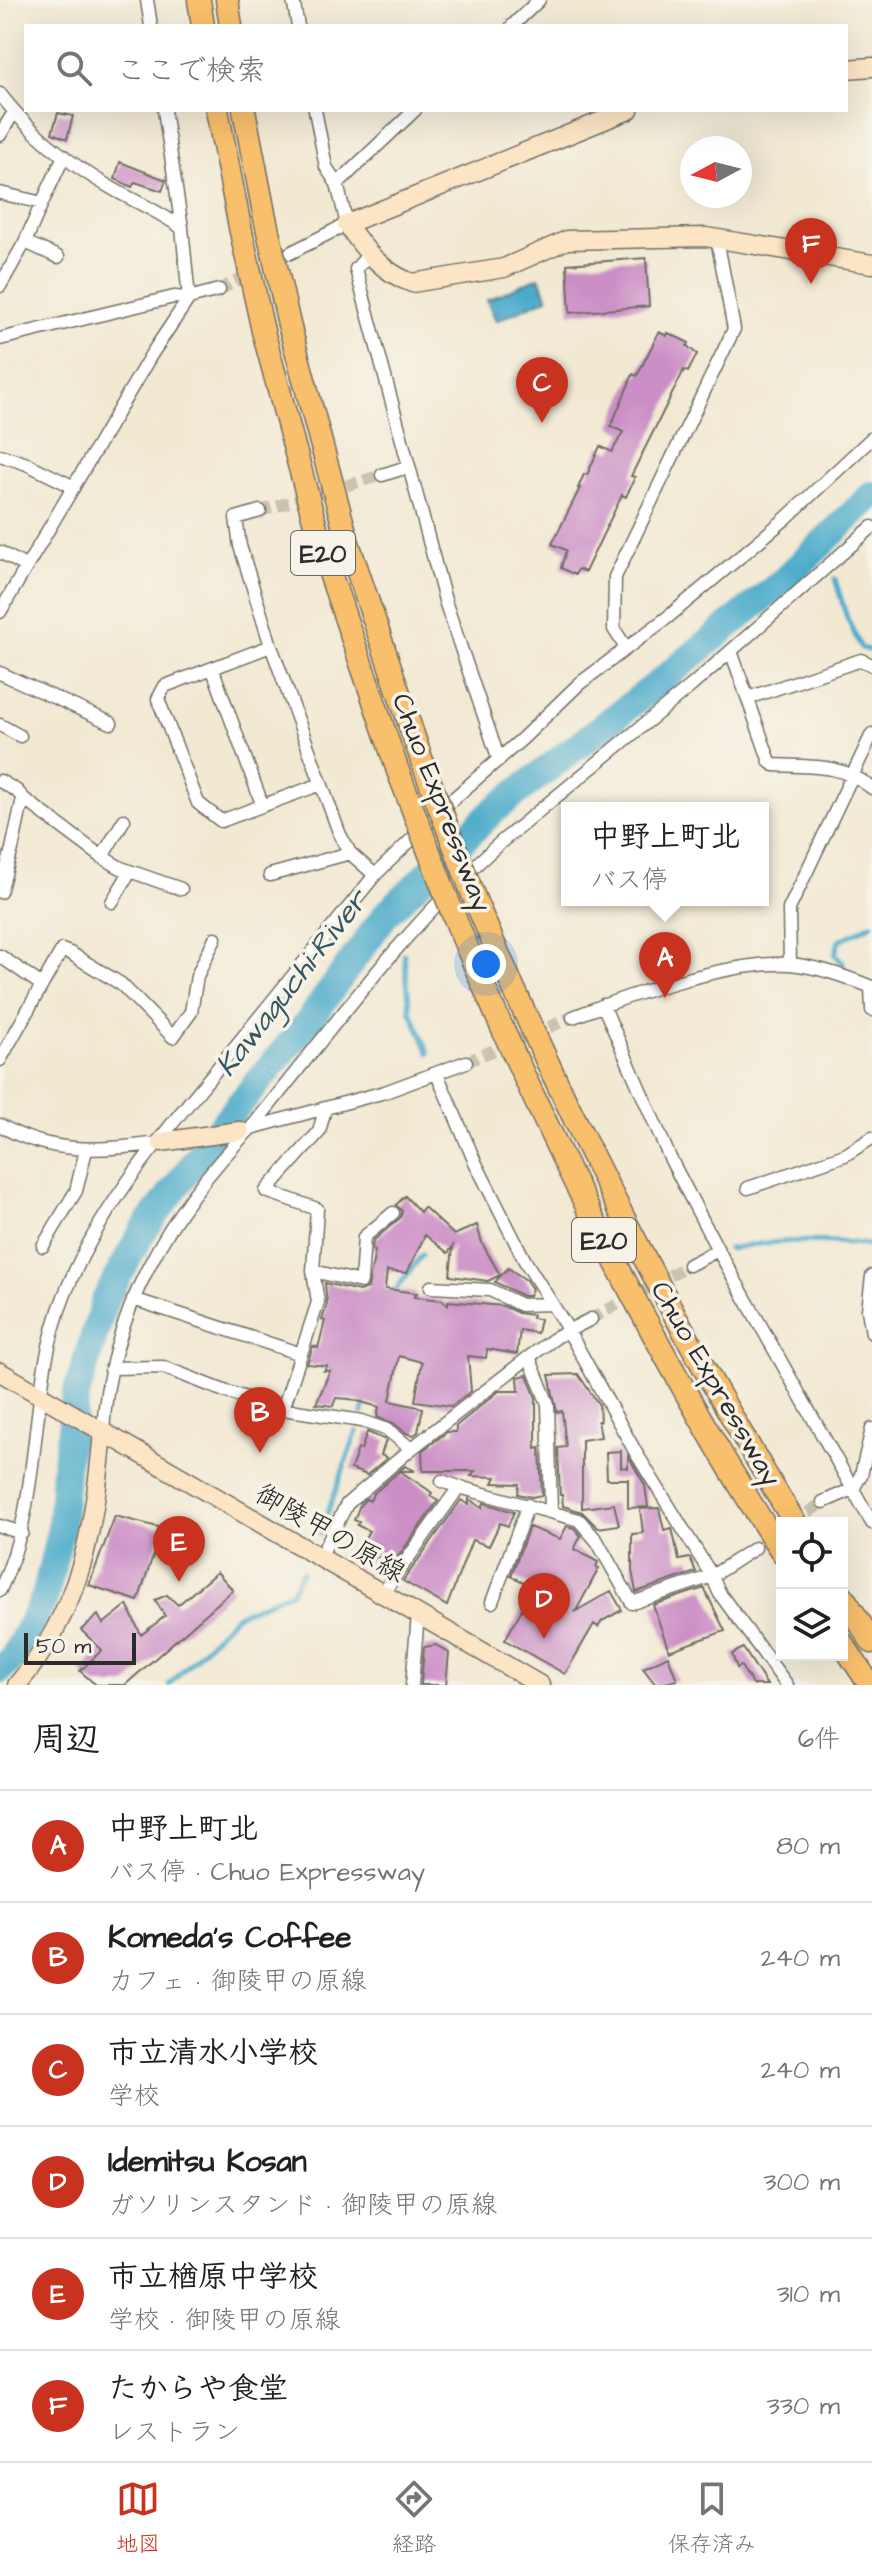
<!DOCTYPE html>
<html lang="ja">
<head>
<meta charset="utf-8">
<style>
  body { margin:0; font-family:"Architects Daughter","Klee One",sans-serif; background:#f2f2f2; color:#202124 }
  .controls { position:absolute; right:24px; bottom:24px; display:grid; overflow:hidden; border-radius:0px; box-shadow:0 8px 32px #0002 }
  .controls button { width:72px; height:72px; display:grid; place-items:center; padding:0; border:0; border-bottom:2px solid #e0e0e0; background:#fff; color:#202124; font:40px sans-serif }
  .compass { position:absolute; left:680px; top:136px; width:72px; height:72px; border-radius:50%; background:#fff; box-shadow:0 8px 32px #0002; rotate:263deg }
  .scale { position:absolute; left:24px; bottom:20px; width:112px; box-sizing:border-box; padding-left:8px; border:4px solid #2b2b2b; border-top:0; font-size:22px; line-height:28px; white-space:nowrap; color:#2b2b2b; -webkit-text-stroke:6px #f7f3e8; paint-order:stroke }
  .you { position:absolute; left:486px; top:964px; width:28px; height:28px; margin:-20px; border:6px solid #fff; border-radius:50%; background:#1a73e8; box-shadow:0 0 0 12px #1a73e833 }
  .badge { display:grid; place-items:center; width:52px; height:52px; border-radius:50%; background:#c8321e; color:#fff; font-size:26px; font-weight:700 }
  .pin { position:absolute; translate:-50% -66px; filter:drop-shadow(0 2px 4px #0008) }
  .pin::after { content:''; position:absolute; top:42px; width:28px; height:24px; background:inherit; clip-path:polygon(0 0,100% 0,50% 100%) }
  .popup { position:absolute; left:561px; top:802px; width:208px; height:104px; box-sizing:border-box; display:grid; place-content:center; border-radius:0px; background:#fff; filter:drop-shadow(0 2px 6px #0005); font-size:26px; white-space:nowrap; color:#757577 }
  .popup b { font-size:30px; color:#202124 }
  .popup::after { content:''; position:absolute; left:50%; top:100%; margin-left:-16px; border:16px solid transparent; border-top-color:#fff }
  .list { margin:0; padding:0; list-style:none }
  h2 { display:flex; justify-content:space-between; align-items:center; height:104px; margin:0; padding:0 32px; font-size:34px }
  h2 small { font-size:26px; font-weight:400; color:#757577 }
  .list li { display:grid; grid-template-columns:52px 1fr auto; gap:24px; align-items:center; box-sizing:border-box; height:112px; padding:0 32px; border-top:2px solid #e0e0e0 }
  .list b { display:block; font-size:30px; white-space:nowrap }
  .list p { margin:0; font-size:26px; white-space:nowrap; color:#757577 }
  .list em { font-size:26px; font-style:normal; color:#757577 }
  .icon { flex:none; width:44px; height:44px; fill:none; stroke:currentColor; stroke-width:2; stroke-linecap:round; stroke-linejoin:round }
  .map { position:relative; flex:none; width:872px; height:1685px; overflow:hidden }
  .search { position:absolute; background:#fff; box-shadow:0 8px 32px #0002; left:24px; right:24px; top:24px; height:88px; display:flex; align-items:center; gap:20px; box-sizing:border-box; padding:0 28px; border-radius:0px; color:#757577; font-size:30px }
  .sheet { height:776px; background:#fff }
  nav { display:flex; justify-content:space-around; align-items:center; box-sizing:border-box; height:112px; border-top:2px solid #e0e0e0; background:#fff; font-size:22px; color:#757577 }
  nav a { display:grid; justify-items:center; gap:4px }
  nav .on { color:#c8321e }
  .map>svg:first-child { display:block }
</style>
</head>
<body>
<div class="map">
<svg width="872" height="1685" viewBox="0 0 872 1685">
  <rect width="100%" height="100%" fill="#f7f3e8"/>
  <filter id="ink" filterUnits="userSpaceOnUse"><feTurbulence type="fractalNoise" baseFrequency=".0125" numOctaves="2"/><feDisplacementMap in="SourceGraphic" scale="16" xChannelSelector="R" yChannelSelector="G"/><feConvolveMatrix kernelMatrix="1 2 1 2 8 2 1 2 1" color-interpolation-filters="sRGB"/></filter>
  <filter id="wash" filterUnits="userSpaceOnUse"><feTurbulence type="fractalNoise" baseFrequency=".006" numOctaves="4" result="noise"/><feDisplacementMap in="SourceGraphic" scale="32" xChannelSelector="R" yChannelSelector="G"/><feGaussianBlur stdDeviation="1.8" result="paint"/><feColorMatrix in="noise" values="0 0 0 0 0 0 0 0 0 0 0 0 0 0 0 0 0 1.4 0 .05"/><feComposite in="paint" operator="in"/></filter>
  <g filter="url(#wash)">
    <rect width="100%" height="100%" fill="#f2e9d3"/>
    <path fill="#4cabcb" stroke="#3c6b7b" stroke-width="2" d="M539,277L548,298L496,321L487,300Z"/>
    <g fill="none" stroke-linecap="round" stroke-linejoin="round">
      <path stroke="#4cabcb" stroke-width="5" d="M835,579L847,618L861,648L872,651
        M404,954L410,1010L429,1053
        M844,964L835,955L839,941L872,924
        M729,1249C775,1239 825,1240 872,1245
        M391,1296L422,1255
        M363,1413L366,1398
        M320,1534L357,1431
        M169,1685L236,1615L291,1592L302,1572"/>
      <path stroke="#4cabcb" stroke-width="28" d="M0,1670L14,1656L45,1597L61,1527L65,1469L76,1395L105,1300L141,1234L221,1126L308,1022L386,914L493,811L655,686L782,582L872,495"/>
    </g>
    <g id="blocks">
      <path fill="#cb8ec6" d="M58,113L73,116L67,139L52,133Z
        M120,162L166,180L162,191L135,182L132,187L115,179Z
        M646,258L649,306L570,313L567,264Z
        M659,332L667,336L668,333L689,343L687,346L697,354L688,372L684,370L631,476L635,477L626,497L622,495L585,572L578,569L575,575L561,568L566,550L552,544L580,488H578L584,474L587,475L600,446L612,452L623,432L611,426L633,374L637,376Z
        M405,1196L420,1212L424,1207L454,1235L477,1225L482,1243L500,1275L488,1281L450,1276L453,1246L448,1253L425,1235L407,1273L387,1271L385,1289L417,1293L414,1297L442,1300L448,1305V1301L503,1306L518,1313L533,1315L532,1318L540,1319L537,1333L520,1330L517,1354L487,1349L486,1358L468,1356L471,1391L451,1406L415,1401L422,1362L399,1356L390,1401L423,1408L418,1432L414,1435L406,1433L393,1423L377,1417L379,1407L350,1399L336,1398L333,1406L316,1404L330,1371H324L327,1366L307,1364L313,1346L318,1348L325,1321L322,1320L327,1304L325,1283L359,1291L368,1288L375,1251L372,1248L373,1241L401,1217L402,1211L396,1205Z
        M508,1268L526,1280L532,1289L529,1296H523L495,1282Z
        M578,1374L599,1405L600,1421H598L601,1437L582,1440V1508L614,1504L619,1525L598,1528L582,1512L563,1506L562,1495H560L558,1448L566,1447L562,1411L557,1412L549,1375Z
        M527,1375L536,1398V1449L540,1448L542,1495L532,1497L518,1494L519,1484L493,1483L496,1477L471,1476L475,1471H423L422,1451L447,1432H456V1426L499,1391H519L518,1377Z
        M367,1432L386,1440L381,1455L387,1458L367,1475L351,1469L358,1449L361,1450Z
        M621,1451V1467L628,1468V1456L645,1485L648,1507L628,1508V1479H607L606,1452Z
        M405,1466L415,1471H400L427,1489L432,1493L430,1496L438,1501L390,1568L374,1556L370,1562L356,1554L369,1531L357,1525L359,1522L354,1520L360,1505L366,1499L370,1501L373,1494Z
        M469,1499L482,1508L484,1503L514,1512L508,1526L500,1523L489,1546L472,1540L447,1606L403,1581L461,1500L469,1505Z
        M659,1508L664,1530L672,1528L679,1560L690,1558L696,1572L636,1592L632,1571V1534L643,1533L640,1509Z
        M115,1516L162,1528L138,1601L89,1585Z
        M567,1526L574,1528L581,1536L574,1549L598,1562L596,1567L599,1568L576,1611L611,1591L622,1610L602,1621L598,1627L594,1624L565,1674L505,1640L534,1587L511,1576L529,1527L560,1539Z
        M217,1572L233,1590L125,1685H96L80,1671L102,1650L81,1630L98,1615L103,1624L127,1605L141,1635L165,1616L155,1600L167,1595L178,1605Z
        M704,1588L725,1631L669,1651L653,1605Z
        M436,1645L449,1653L446,1685H421L424,1647Z
        M743,1648L767,1685H753L741,1666L737,1668L732,1654Z
        M668,1656L677,1680L656,1685L643,1668Z"/>
    </g>
  </g>
  <g filter="url(#ink)">
    <use href="#blocks" fill-opacity="0" stroke="#716e66" stroke-width="2"/>
    <g fill="none" stroke-linecap="round" stroke-linejoin="round">
      <path stroke="#cac3b1" stroke-width="12" stroke-dasharray="12 6" stroke-linecap="butt" d="M219,290L276,260
        M260,511L382,475
        M466,1062L573,1017
        M591,1319L689,1265
        M793,1523L823,1502"/>
      <defs>
        <path id="street" d="M147,0L151,26
          M293,0L298,26
          M512,26L539,0
          M0,94C29,132 71,165 113,189C136,202 160,212 182,228
          M315,110L326,167L337,184
          M0,135L14,112
          M0,193L42,203L64,156
          M25,242L58,257
          M290,253L347,224L337,184L415,110
          M368,255L356,269L446,604L499,760
          M0,286L25,242L42,203
          M0,339L174,297L189,298L182,228L164,110
          M0,455L27,464L74,487
          M382,475L407,467
          M260,511L236,518L240,546L271,646L340,835L350,853L375,875
          M0,552L27,567
          M0,612L151,355L189,298L219,290
          M271,646L165,686L158,699L198,803L221,821L321,784
          M626,648L614,629L615,577L734,329L717,239
          M731,651L770,762L774,765C813,767 840,763 872,788
          M213,670L262,804
          M0,673L111,723
          M748,698L861,660L872,665
          M0,725L20,736
          M0,781L17,791L23,798L12,849L0,892
          M23,798L102,857L121,868L181,889
          M102,857L124,820
          M270,875L350,853
          M112,902L130,872
          M0,956L42,985L0,1060
          M790,964L789,909L872,734
          M42,985L62,950L70,953L121,984L173,1037L191,1012L197,976L215,938
          M871,987L872,1010
          M603,1005L670,1158L718,1250L872,1523
          M573,1017C629,995 729,961 789,964C817,966 846,977 872,987
          M437,1074L475,1162L525,1261L564,1323L636,1453L712,1576L720,1594L787,1685
          M0,1125C50,1155 103,1151 158,1143
          M251,1128L385,1092L466,1062
          M748,1188L845,1155L872,1138
          M43,1246L76,1191L86,1150
          M689,1265L718,1250
          M313,1271L361,1282L364,1237L393,1213
          M872,1276L868,1310L872,1333
          M431,1287L490,1290L521,1305L551,1304
          M133,1299L301,1354
          M529,1357L548,1404L551,1511
          M112,1368L163,1367L227,1392L283,1409L362,1421L388,1430L411,1449
          M283,1409L318,1302L313,1271L317,1209L266,1191L319,1132L325,1109
          M103,1431C109,1315 170,1209 251,1128C331,1030 406,926 501,842L691,686L872,527
          M459,1487L579,1520L597,1541L632,1603L712,1576L755,1548
          M823,1502L853,1489L861,1475L872,1429
          M0,1526L22,1533
          M320,1557L347,1504L411,1449L529,1357L558,1336L591,1319
          M0,1590C45,1496 26,1390 65,1294C100,1206 162,1136 221,1064C273,1001 324,938 375,875L452,800L522,739L579,684L668,617L784,520L872,438
          M383,1593L459,1487L442,1481
          M492,1602L528,1505
          M412,1685L418,1615"/>
        <path id="secondary" d="M846,69L872,67
          M629,110L347,224C364,250 382,272 412,283L504,268L567,240L706,237L872,264
          M161,1142L240,1131
          M0,1372L540,1685
          M17,1685C81,1610 95,1527 103,1431"/>
        <path id="highway" d="M199,0L203,26
          M227,0L231,26
          M217,110L240,227
          M244,110L265,218
          M289,324L348,543L422,761
          M263,331L322,550L398,771
          M475,900C567,1116 672,1323 795,1523
          M453,914C513,1059 580,1199 655,1337C695,1410 736,1483 782,1552
          M842,1595L872,1642
          M842,1643L870,1685"/>
      </defs>
      <use href="#street" stroke="#716e66" stroke-width="15"/>
      <use href="#secondary" stroke="#716e66" stroke-width="21"/>
      <use href="#highway" stroke="#716e66" stroke-width="25"/>
      <use href="#street" stroke="#fff" stroke-width="12"/>
      <use href="#secondary" stroke="#fce5c4" stroke-width="18"/>
      <use href="#highway" stroke="#f8bf6c" stroke-width="22"/>
      <defs>
        <path id="highway-bridge" d="M265,218L289,324
          M240,227L263,331
          M422,761L475,900
          M398,771L453,914"/>
      </defs>
      <use href="#highway-bridge" stroke="#716e66" stroke-width="25" stroke-linecap="butt"/>
      <use href="#highway-bridge" stroke="#f8bf6c" stroke-width="22"/>
    </g>
  </g>
  <g text-anchor="middle" stroke-width="7" stroke-linejoin="round" paint-order="stroke">
    <g fill="#f7f3e8" stroke="#686764" stroke-width="2">
      <rect x="291" y="531" width="64" height="44" rx="6"/>
      <rect x="572" y="1218" width="64" height="44" rx="6"/>
    </g>
    <g font-size="26" font-weight="bold" fill="#2b2b2b">
      <text x="323" y="562">E20</text>
      <text x="604" y="1249">E20</text>
    </g>
    <g font-size="28" fill="#2b2b2b" stroke="#f7f3e8">
      <text transform="translate(443 802) rotate(69)" y="10">Chuo Expressway</text>
      <text transform="translate(717 1383) rotate(60)" y="10">Chuo Expressway</text>
      <text transform="translate(331 1532) rotate(30)" y="10">御陵甲の原線</text>
    </g>
    <g font-size="30" font-style="italic" fill="#375863" stroke="#f7f3e8">
      <text transform="translate(291 983) rotate(-52)" y="10">Kawaguchi-River</text>
    </g>
  </g>
</svg>
<div class="controls">
<button><svg class="icon" aria-label="locate" viewBox="0 0 24 24"><circle cx="12" cy="12" r="6"/><path d="M12 2v4M12 18v4M2 12h4M18 12h4"/></svg></button>
<button><svg class="icon" aria-label="layers" viewBox="0 0 24 24"><path d="M12 4l9 5-9 5-9-5zM3 14l9 5 9-5"/></svg></button>
</div>
<svg class="compass" viewBox="-18 -18 36 36"><path d="M0-13l5 13h-10z" fill="#e53935"/><path d="M0 13l5-13h-10z" fill="#757577"/></svg>
<div class="scale">50 m</div>
<div class="you"></div>
<div class="pin badge" style="left:665px;top:998px">A</div>
<div class="popup"><b>中野上町北</b>バス停</div>
<div class="pin badge" style="left:260px;top:1453px">B</div>
<div class="pin badge" style="left:542px;top:423px">C</div>
<div class="pin badge" style="left:544px;top:1639px">D</div>
<div class="pin badge" style="left:179px;top:1582px">E</div>
<div class="pin badge" style="left:811px;top:284px">F</div>
<div class="search"><svg class="icon" aria-label="search" viewBox="0 0 24 24"><circle cx="10" cy="10" r="6"/><path d="M15 15l6 6"/></svg>ここで検索</div>
</div>
<section class="sheet">
<h2>周辺<small>6件</small></h2>
<ul class="list">
<li><span class="badge">A</span><div><b>中野上町北</b><p>バス停 · Chuo Expressway</p></div><em>80 m</em></li>
<li><span class="badge">B</span><div><b>Komeda's Coffee</b><p>カフェ · 御陵甲の原線</p></div><em>240 m</em></li>
<li><span class="badge">C</span><div><b>市立清水小学校</b><p>学校</p></div><em>240 m</em></li>
<li><span class="badge">D</span><div><b>Idemitsu Kosan</b><p>ガソリンスタンド · 御陵甲の原線</p></div><em>300 m</em></li>
<li><span class="badge">E</span><div><b>市立楢原中学校</b><p>学校 · 御陵甲の原線</p></div><em>310 m</em></li>
<li><span class="badge">F</span><div><b>たからや食堂</b><p>レストラン</p></div><em>330 m</em></li>
</ul>
</section>
<nav>
<a class="on"><svg class="icon" aria-label="map" viewBox="0 0 24 24"><path d="M3 6l6-2 6 2 6-2v14l-6 2-6-2-6 2zM9 4v14M15 6v14"/></svg>地図</a>
<a><svg class="icon" aria-label="directions" viewBox="0 0 24 24"><path d="M12 3l9 9-9 9-9-9zM9 14v-3h6M13 9l2 2-2 2"/></svg>経路</a>
<a><svg class="icon" aria-label="saved" viewBox="0 0 24 24"><path d="M7 4h10v16l-5-4-5 4z"/></svg>保存済み</a>
</nav>
</body>
</html>
